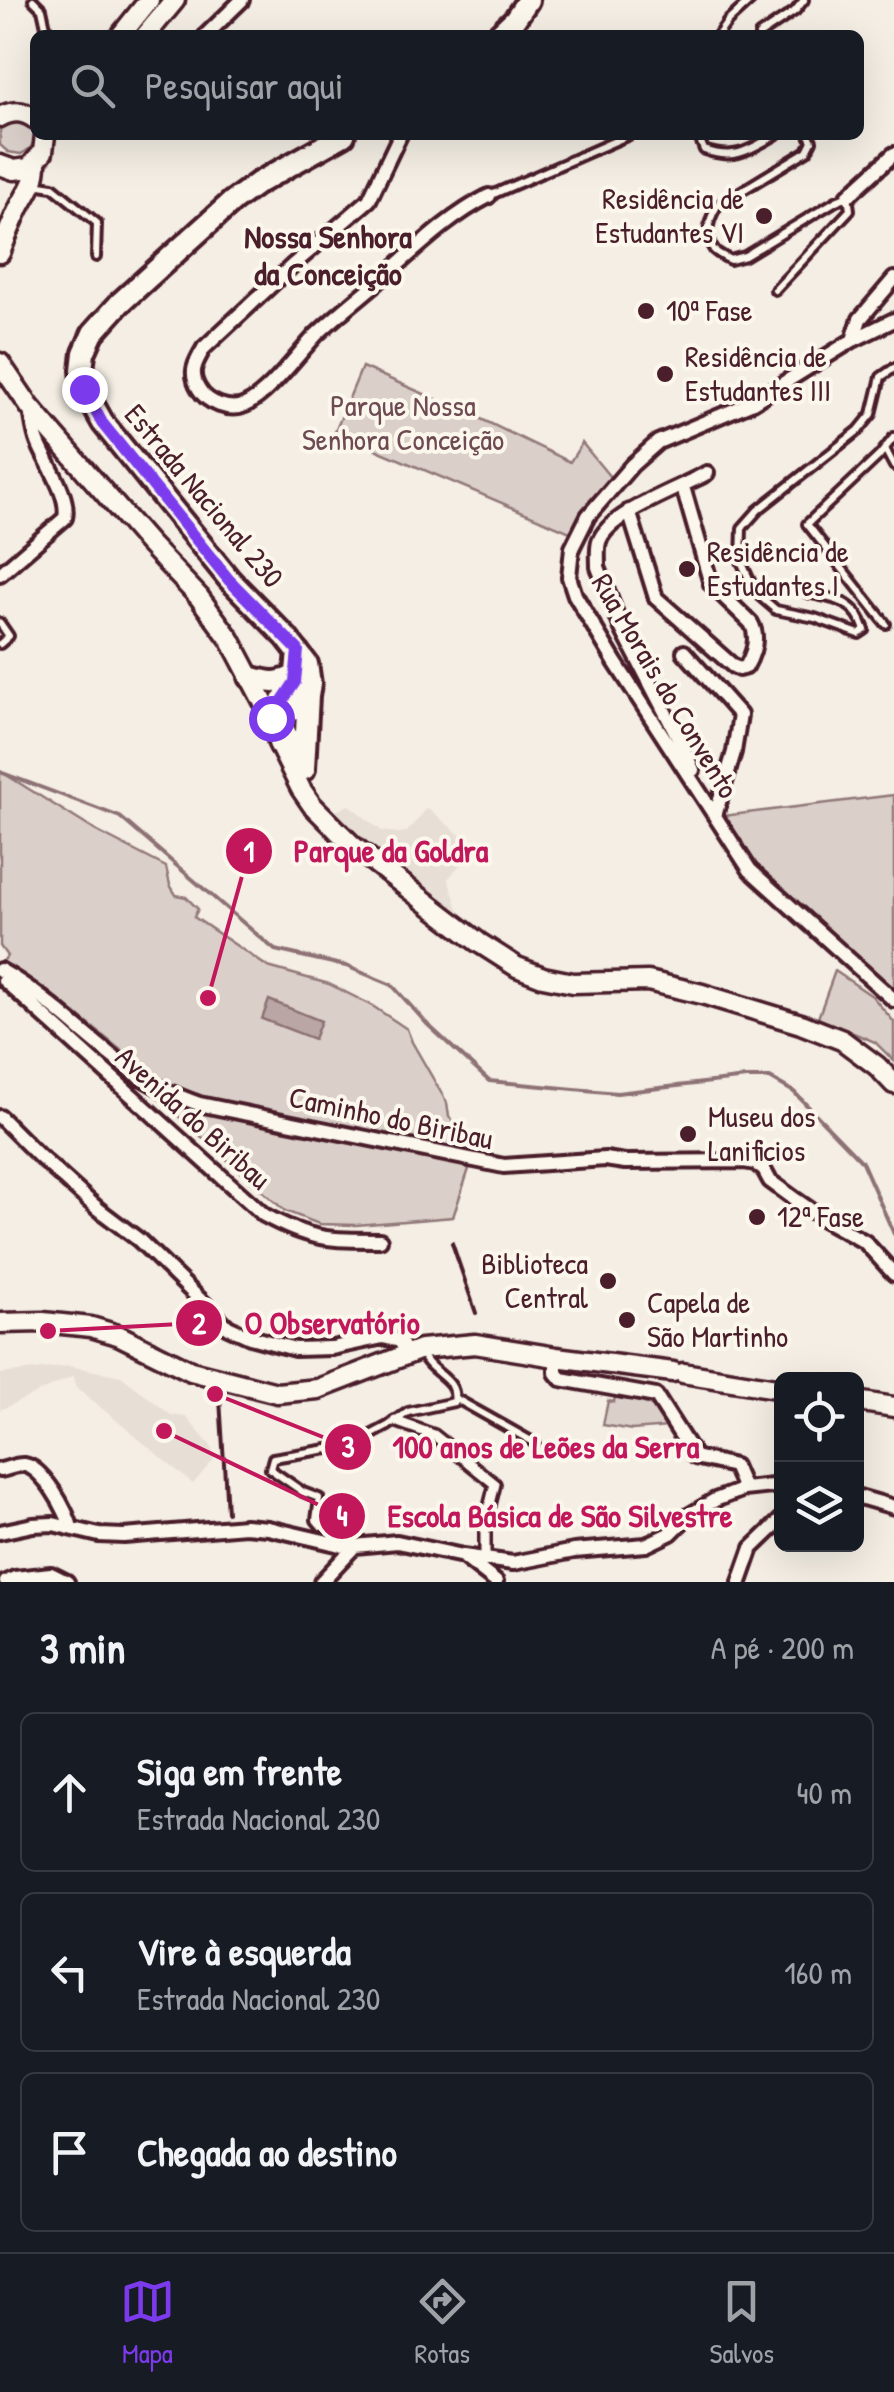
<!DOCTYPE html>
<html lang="pt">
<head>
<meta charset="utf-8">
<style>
  body { margin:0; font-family:"Patrick Hand",sans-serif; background:#242831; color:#f1f3f6 }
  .controls { position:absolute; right:30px; bottom:30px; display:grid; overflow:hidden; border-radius:15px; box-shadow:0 10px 40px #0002 }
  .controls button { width:90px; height:90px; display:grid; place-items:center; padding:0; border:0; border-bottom:2px solid #363941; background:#171b24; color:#f1f3f6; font:50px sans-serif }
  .stop { position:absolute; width:30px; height:30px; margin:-22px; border:8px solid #7c3aed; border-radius:50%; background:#fff }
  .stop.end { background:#7c3aed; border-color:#fff; box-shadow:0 2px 10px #0008 }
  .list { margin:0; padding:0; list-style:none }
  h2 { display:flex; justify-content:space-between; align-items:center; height:130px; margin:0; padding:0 40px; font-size:42px }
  h2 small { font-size:32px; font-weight:400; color:#9ea1a6 }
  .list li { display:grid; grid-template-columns:65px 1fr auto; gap:30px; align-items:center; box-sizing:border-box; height:160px; margin:0 20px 20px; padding:0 20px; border:2px solid #363941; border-radius:15px }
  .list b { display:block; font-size:38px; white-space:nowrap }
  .list p { margin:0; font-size:32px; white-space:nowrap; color:#9ea1a6 }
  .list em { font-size:32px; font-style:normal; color:#9ea1a6 }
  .icon { flex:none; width:55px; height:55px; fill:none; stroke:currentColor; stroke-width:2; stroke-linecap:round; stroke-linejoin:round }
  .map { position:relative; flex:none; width:894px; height:1582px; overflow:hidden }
  .search { position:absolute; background:#171b24; box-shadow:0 10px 40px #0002; left:30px; right:30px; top:30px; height:110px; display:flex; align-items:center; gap:25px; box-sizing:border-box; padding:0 35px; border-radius:15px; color:#9ea1a6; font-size:38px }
  .sheet { height:670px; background:#171b24 }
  nav { display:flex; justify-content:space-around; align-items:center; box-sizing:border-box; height:140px; border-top:2px solid #363941; background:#171b24; font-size:28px; color:#9ea1a6 }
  nav a { display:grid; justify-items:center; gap:5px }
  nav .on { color:#7c3aed }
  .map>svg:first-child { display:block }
</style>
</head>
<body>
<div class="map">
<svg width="894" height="1582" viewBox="0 0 894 1582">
  <rect width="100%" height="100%" fill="#f4eee4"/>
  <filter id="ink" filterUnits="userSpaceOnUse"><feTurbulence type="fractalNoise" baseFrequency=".01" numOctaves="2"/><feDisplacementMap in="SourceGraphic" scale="20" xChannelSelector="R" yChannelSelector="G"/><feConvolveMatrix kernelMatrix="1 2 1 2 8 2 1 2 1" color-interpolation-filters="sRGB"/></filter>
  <g filter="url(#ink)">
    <path fill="#e7dfd6" d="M349,805L382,831L398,833L407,832L427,808L475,847L448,879L462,920L354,839L332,813Z
      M69,1366L121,1376L171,1415L186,1417L211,1446L214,1459L193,1484L75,1386L74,1376L0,1410V1374Z"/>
    <path fill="#dbd0c9" stroke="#92787a" stroke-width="2.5" d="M10,117L32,124C39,137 34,148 21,154L8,152L0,145V126Z
      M362,367L475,416L570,462L582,443L610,477L570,532L335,432Z
      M0,771L96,831L166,867L170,885L176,895L186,897L198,909L194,917L268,967L329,984L371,1005L407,1029L412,1042L447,1103L449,1117L467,1136L464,1147L471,1163L453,1217L356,1225L319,1224L285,1211L140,1082L143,1068L49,992L2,963L7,956L0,946Z
      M894,795V989L754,864L723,816Z
      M835,971L872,996L894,1022V1061L875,1042L818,1018Z
      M615,1397C645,1403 652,1399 669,1427L632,1430L603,1425L608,1401L614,1402Z"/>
    <path fill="#baa7a5" stroke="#8d7174" stroke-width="2.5" d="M269,1000L321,1021L314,1039L262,1019Z"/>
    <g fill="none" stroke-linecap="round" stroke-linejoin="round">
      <path stroke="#8d7174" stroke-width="4" d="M0,772L120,817L275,950L346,966L392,985L427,1024L489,1081L617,1093L746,1078H770L794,1092L862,1162L894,1234"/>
      <defs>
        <path id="service" d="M33,0L42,9L46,27
          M718,35L728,21L751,0
          M759,35L795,11L804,0
          M698,135L704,150C736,161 749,150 776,135
          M34,184L53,187L97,223L96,257
          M489,196L629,135
          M775,290L850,210L848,196L836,201L745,256L730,260C725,257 718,254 714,250C704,236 709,219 717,206L807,151L812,141L809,135
          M885,449L894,466
          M807,593C836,599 855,600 865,630L859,634L815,618L776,610L755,592L741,561L742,528L758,510L859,430L872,414L881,377L894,368
          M0,623L9,636L0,644
          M886,624L807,524L879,456L894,437
          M455,1398L535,1443
          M354,1545L347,1532L321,1526L316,1520L319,1498L303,1492L270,1469L273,1458L352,1445L388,1426L408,1412L454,1402C459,1377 428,1374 421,1351"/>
        <path id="pedestrian" d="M395,1421L434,1435L495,1484L485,1524V1559"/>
        <path id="minor" d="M206,35L242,0
          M400,135L369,200L294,264L204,348C195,363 189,373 199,389C207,403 230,412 245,405C268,395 298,354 316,335C338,314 363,295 386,275C419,246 450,216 489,196
          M848,196L894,154
          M894,320L853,340L753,402L658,442L632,465L588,516L572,548L569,577L575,595L615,662L750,870L894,1000
          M853,340L860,319L894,279
          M629,511L656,598L733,666L739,669L746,667C754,653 759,637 751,623L711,584L683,487
          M0,574L65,518C70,495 47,465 38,442C34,432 33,420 31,410
          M684,652L740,715L734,752L715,816
          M693,770L680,741L622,629L598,567C598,559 597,549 599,542C608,513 681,488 707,473
          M0,970C52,999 88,1041 136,1074C155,1087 177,1096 199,1104L504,1166L605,1159L625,1162L744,1161L755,1163L764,1170L770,1181L796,1200L825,1220L865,1242L894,1274
          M4,980L264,1215C310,1240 328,1240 380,1240
          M0,1117L39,1156L98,1209L139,1240L228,1327L250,1337L295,1349L332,1348L383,1337L400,1341L407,1354
          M556,1357V1373L561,1379L656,1396L695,1457L734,1466L744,1489
          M0,1470C7,1469 17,1464 24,1465C42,1466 68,1512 71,1528
          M856,1496L894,1507
          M0,1532L33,1525L53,1524L99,1535L124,1536L245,1526L268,1528L341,1545L355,1546L397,1542L463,1556L513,1563L574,1551L646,1545L671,1533L688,1516L715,1500L744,1489L782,1485
          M465,1558L496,1582
          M6,1582L15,1578L51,1574L67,1582
          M321,1582L355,1546
          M740,1582L752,1548L782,1519"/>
        <path id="secondary" d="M121,35L149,0
          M146,35L175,0
          M0,117C13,110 24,111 35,119
          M0,165L14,170L29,168L43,152L45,135
          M0,253C6,238 12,222 19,208C28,191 36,182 36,163
          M0,363L30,407L148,543L199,597L230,639L276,726L278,743L301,789L312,805L353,846L478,942L517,967L543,977L573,983L648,981L702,994L801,1024L842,1040L877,1066L894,1084
          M276,726L284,728L305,770
          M0,1323L43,1322L91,1327L118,1335L191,1371L277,1393L318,1389L421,1349L475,1344L556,1357L673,1372
          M683,1373L782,1389
          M856,1401L894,1407"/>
        <path id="primary" d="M498,35L515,19L528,0
          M250,677C269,683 280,685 297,674
          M271,717L298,708L304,703L308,696L310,684L307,664L286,637L229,579L103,423L84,389L82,370L84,353L93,333L120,303L173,255L233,201L258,183L344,135
          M271,717L295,682L298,652
          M304,768L308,696"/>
      </defs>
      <use href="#service" stroke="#4a1f2b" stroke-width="14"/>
      <use href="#pedestrian" stroke="#4a1f2b" stroke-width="16"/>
      <use href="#minor" stroke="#4a1f2b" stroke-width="20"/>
      <use href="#secondary" stroke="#4a1f2b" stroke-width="25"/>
      <use href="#primary" stroke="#4a1f2b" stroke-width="28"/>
      <use href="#service" stroke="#fbf7ec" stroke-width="6"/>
      <use href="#pedestrian" stroke="#fbf7ec" stroke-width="9"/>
      <use href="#minor" stroke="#fbf7ec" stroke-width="12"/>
      <use href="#secondary" stroke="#fbf7ec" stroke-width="18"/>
      <use href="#primary" stroke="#fbf7ec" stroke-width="20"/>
      <path stroke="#4a1f2b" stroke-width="4" d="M452,1243L476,1313
        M220,1399L227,1512"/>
    </g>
  </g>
  <g fill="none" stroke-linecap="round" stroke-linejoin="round" filter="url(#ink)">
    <path stroke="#7c3aed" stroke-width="12" d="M84,389L102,423L229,580L298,650L295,682L271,718"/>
  </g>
  <g fill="#4a1f2b" stroke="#fbf7ec" stroke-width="4">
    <circle cx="764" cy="216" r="10"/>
    <circle cx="646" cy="311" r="10"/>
    <circle cx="665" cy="374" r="10"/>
    <circle cx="687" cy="569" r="10"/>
    <circle cx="688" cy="1134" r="10"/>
    <circle cx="757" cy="1217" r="10"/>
    <circle cx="608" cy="1281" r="10"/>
    <circle cx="627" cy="1320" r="10"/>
  </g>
  <g text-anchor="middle" stroke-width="8" stroke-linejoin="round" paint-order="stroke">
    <g font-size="30" fill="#4a1f2b" stroke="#fbf7ec" text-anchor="start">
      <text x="744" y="209" text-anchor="end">Residência de<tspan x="744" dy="34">Estudantes VI</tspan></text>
      <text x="666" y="321">10ª Fase</text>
      <text x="685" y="367">Residência de<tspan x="685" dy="34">Estudantes III</tspan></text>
      <text x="707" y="562">Residência de<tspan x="707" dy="34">Estudantes I</tspan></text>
      <text x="708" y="1127">Museu dos<tspan x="708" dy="34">Lanificios</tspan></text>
      <text x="777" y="1227">12ª Fase</text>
      <text x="588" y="1274" text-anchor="end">Biblioteca<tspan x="588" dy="34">Central</tspan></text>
      <text x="647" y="1313">Capela de<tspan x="647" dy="34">São Martinho</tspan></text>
    </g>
    <g font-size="30" fill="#6e4b52" stroke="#fbf7ec">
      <text x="403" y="416">Parque Nossa<tspan x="403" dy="34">Senhora Conceição</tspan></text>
    </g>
    <g font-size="30" fill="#4a1f2b" stroke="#fbf7ec">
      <text transform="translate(204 496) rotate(50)" y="10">Estrada Nacional 230</text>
      <text transform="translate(665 686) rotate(59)" y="10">Rua Morais do Convento</text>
      <text transform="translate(193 1118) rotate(42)" y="10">Avenida do Biribau</text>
      <text transform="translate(391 1118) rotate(12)" y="10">Caminho do Biribau</text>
    </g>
    <g font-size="32" font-weight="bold" fill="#4a1f2b" stroke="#fbf7ec">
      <text x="328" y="248">Nossa Senhora<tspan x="328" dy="37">da Conceição</tspan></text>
    </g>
  </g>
  <path fill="none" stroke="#c2185b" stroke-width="4" d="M208 998L249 851M48 1331L199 1323M215 1394L348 1447M164 1431L342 1516"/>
  <g fill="#c2185b" stroke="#fbf7ec" stroke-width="4">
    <circle cx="208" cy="998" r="10"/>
    <circle cx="48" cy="1331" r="10"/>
    <circle cx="215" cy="1394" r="10"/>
    <circle cx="164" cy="1431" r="10"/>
    <circle cx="249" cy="851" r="25"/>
    <circle cx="199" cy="1323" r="25"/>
    <circle cx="348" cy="1447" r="25"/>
    <circle cx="342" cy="1516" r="25"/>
  </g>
  <g font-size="30" text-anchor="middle" font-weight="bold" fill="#fff">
    <text x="249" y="862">1</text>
    <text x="199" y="1334">2</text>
    <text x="348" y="1457">3</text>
    <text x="342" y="1526">4</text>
  </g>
  <g font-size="32" text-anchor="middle" font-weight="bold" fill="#c2185b" stroke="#fbf7ec" stroke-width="8" stroke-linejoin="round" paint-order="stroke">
    <text x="391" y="862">Parque da Goldra</text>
    <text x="332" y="1334">O Observatório</text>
    <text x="546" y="1458">100 anos de Leões da Serra</text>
    <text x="560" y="1527">Escola Básica de São Silvestre</text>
  </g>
</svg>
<div class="controls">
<button><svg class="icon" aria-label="locate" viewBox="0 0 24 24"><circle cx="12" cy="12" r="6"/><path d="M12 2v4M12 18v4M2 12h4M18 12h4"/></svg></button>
<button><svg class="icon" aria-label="layers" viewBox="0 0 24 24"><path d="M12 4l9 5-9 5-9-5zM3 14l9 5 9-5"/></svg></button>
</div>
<div class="stop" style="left:271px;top:718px"></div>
<div class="stop end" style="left:84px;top:389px"></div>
<div class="search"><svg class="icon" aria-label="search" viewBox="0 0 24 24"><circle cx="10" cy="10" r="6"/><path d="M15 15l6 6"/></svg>Pesquisar aqui</div>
</div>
<section class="sheet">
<h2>3 min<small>A pé · 200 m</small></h2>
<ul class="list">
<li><svg class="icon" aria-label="ahead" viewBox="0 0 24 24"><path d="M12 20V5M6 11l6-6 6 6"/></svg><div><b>Siga em frente</b><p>Estrada Nacional 230</p></div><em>40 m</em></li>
<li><svg class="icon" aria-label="left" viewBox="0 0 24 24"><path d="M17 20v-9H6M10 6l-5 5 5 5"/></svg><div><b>Vire à esquerda</b><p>Estrada Nacional 230</p></div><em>160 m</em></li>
<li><svg class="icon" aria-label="arrive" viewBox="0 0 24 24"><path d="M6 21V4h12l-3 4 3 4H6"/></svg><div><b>Chegada ao destino</b></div></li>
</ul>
</section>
<nav>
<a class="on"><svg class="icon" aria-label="map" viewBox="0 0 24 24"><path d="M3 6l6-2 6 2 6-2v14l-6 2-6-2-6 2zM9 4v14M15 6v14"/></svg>Mapa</a>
<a><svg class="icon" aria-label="directions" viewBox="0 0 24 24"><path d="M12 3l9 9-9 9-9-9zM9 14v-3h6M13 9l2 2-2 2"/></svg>Rotas</a>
<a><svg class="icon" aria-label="saved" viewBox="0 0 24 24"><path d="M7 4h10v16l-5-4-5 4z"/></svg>Salvos</a>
</nav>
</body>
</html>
